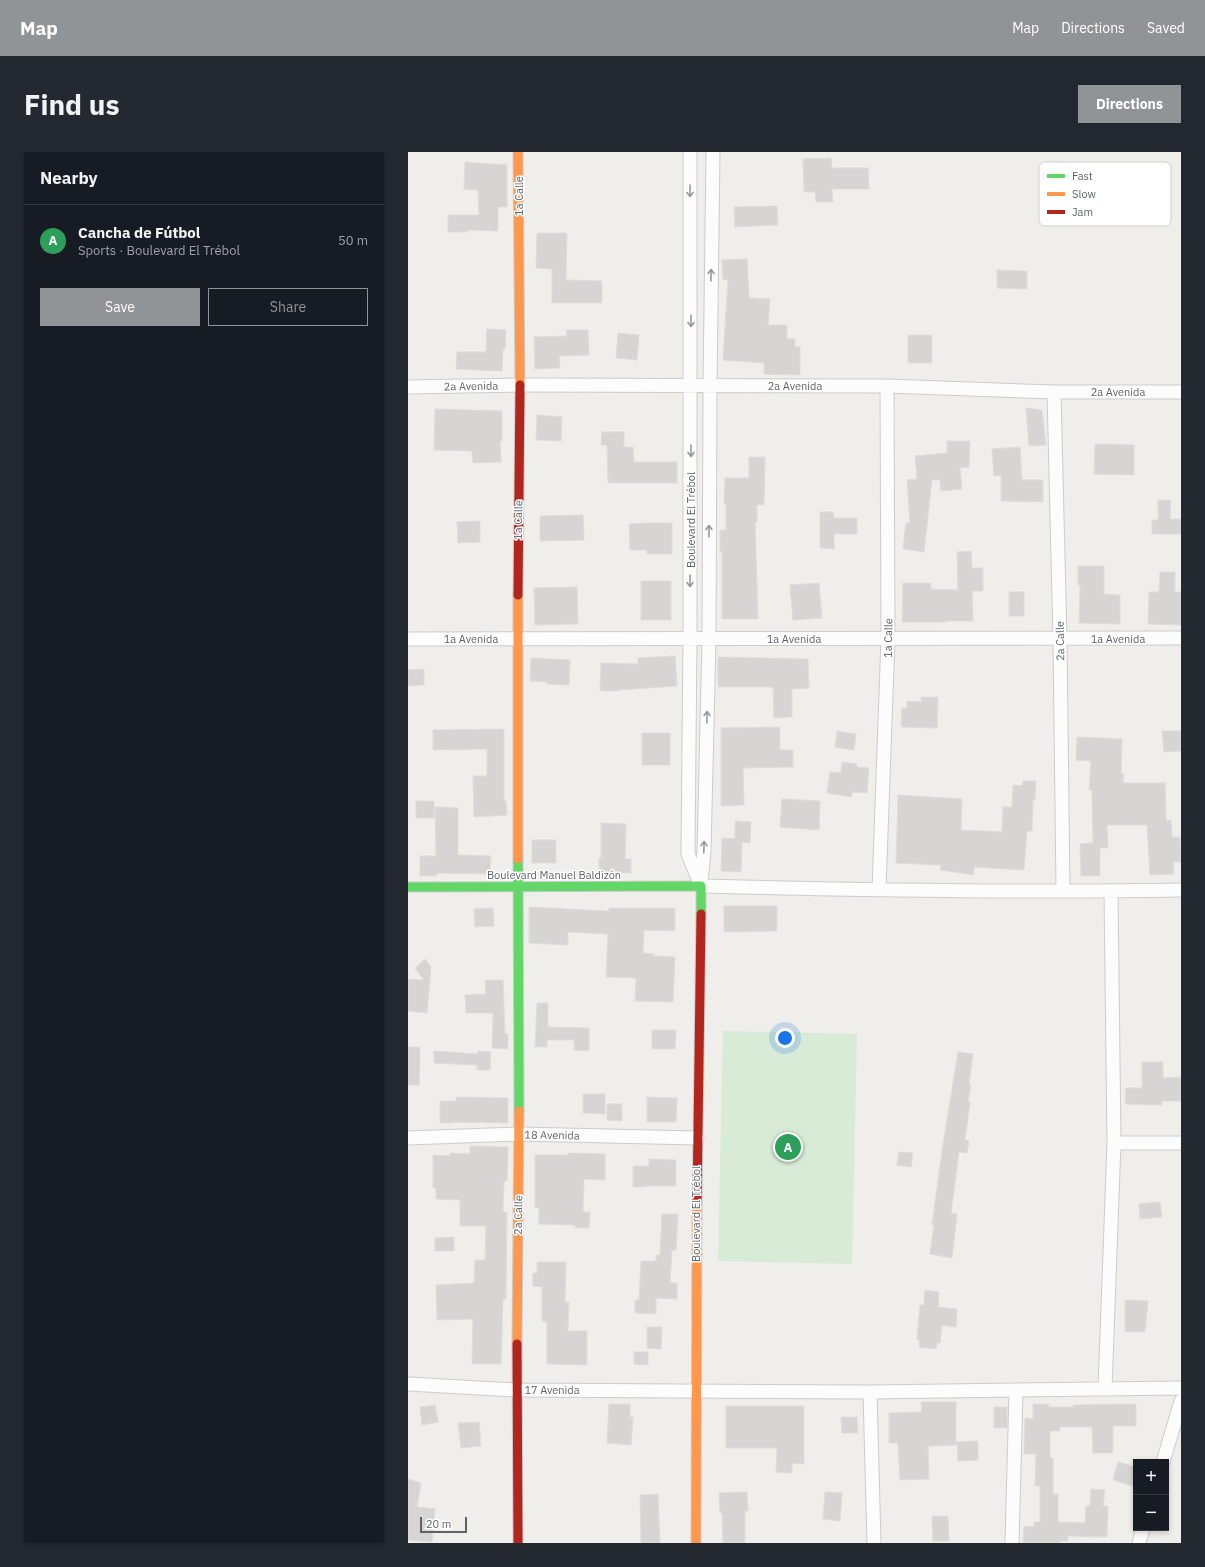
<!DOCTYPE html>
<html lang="en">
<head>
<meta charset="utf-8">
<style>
  body { margin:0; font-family:"IBM Plex Sans",sans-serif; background:#242831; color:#f1f3f6 }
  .controls { position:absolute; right:12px; bottom:12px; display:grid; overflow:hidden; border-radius:0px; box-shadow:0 2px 6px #0003 }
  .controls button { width:36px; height:36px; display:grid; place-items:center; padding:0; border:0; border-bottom:1px solid #363941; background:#171b24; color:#f1f3f6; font:20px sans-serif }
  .scale { position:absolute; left:12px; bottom:10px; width:47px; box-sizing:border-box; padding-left:4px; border:2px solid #5f6368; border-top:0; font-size:11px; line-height:14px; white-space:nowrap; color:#5f6368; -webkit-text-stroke:3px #fff; paint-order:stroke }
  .you { position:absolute; left:377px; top:886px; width:14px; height:14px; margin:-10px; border:3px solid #fff; border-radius:50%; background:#1a73e8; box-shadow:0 0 0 6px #1a73e833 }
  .badge { display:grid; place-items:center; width:26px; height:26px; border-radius:50%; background:#919496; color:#fff; font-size:13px; font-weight:700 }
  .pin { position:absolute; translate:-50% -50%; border:2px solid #fff; box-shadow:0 1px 4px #0006 }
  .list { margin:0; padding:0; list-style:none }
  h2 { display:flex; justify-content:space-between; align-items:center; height:52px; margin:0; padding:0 16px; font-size:17px }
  h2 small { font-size:13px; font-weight:400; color:#9ea1a6 }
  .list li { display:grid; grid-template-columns:26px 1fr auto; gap:12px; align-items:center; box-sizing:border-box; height:72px; padding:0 16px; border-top:1px solid #363941 }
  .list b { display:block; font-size:15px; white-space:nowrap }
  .list p { margin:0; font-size:13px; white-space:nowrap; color:#9ea1a6 }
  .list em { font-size:13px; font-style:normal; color:#9ea1a6 }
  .actions { display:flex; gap:8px; padding:12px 16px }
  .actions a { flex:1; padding:9px 0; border:1px solid #919496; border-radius:0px; text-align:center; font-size:14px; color:#919496 }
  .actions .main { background:#919496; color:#fff }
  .map { position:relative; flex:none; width:773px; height:1391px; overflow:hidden; border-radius:0px }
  header { display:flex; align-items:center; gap:24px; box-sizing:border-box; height:56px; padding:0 20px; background:#919496; color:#fff }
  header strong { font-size:19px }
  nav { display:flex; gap:22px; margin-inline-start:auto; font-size:14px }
  .intro { display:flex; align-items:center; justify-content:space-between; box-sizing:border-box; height:96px; padding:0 24px }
  h1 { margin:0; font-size:28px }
  .button { padding:10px 18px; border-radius:0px; background:#919496; color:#fff; font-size:14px; font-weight:700 }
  main { display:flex; gap:24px; padding:0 24px }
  aside { flex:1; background:#171b24; border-radius:0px; box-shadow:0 2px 6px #0003 }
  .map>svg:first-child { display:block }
</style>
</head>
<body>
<header>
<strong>Map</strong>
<nav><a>Map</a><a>Directions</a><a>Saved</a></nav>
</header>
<div class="intro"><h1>Find us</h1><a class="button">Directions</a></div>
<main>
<aside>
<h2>Nearby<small></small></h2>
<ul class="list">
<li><span class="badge" style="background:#2e9e5b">A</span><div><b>Cancha de Fútbol</b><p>Sports · Boulevard El Trébol</p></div><em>50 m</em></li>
</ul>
<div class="actions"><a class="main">Save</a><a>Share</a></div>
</aside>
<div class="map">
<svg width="773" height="1391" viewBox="0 0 773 1391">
  <rect width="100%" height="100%" fill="#efeeea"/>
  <path fill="#d8ebd6" d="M315,879L449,882L444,1112L310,1109Z"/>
  <path fill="#d6d5d3" stroke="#deddd9" d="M423,6L424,16H460L461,37H424L425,50H408L407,40H396L395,7Z
    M57,10L99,13V55H90V79L59,78V80H40V63H71L70,38L56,37Z
    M369,54L370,73L327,75L326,55Z
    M129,81H159L158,128L194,129V151H144V117L128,116Z
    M339,107L341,146L362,147L360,173H379V187H387V195H392V223L356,222V211L315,208L320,127L315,128L314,108Z
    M589,118L619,119V137L589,136Z
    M79,177L98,178L97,197L95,196L94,219L48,217L49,200H78Z
    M158,178H180L181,203L151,204L152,216L127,217L126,185L159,184Z
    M210,181L231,183L229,208L208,206Z
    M500,183H524V211H500Z
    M618,256L634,258L638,293L621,294Z
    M27,257L94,259V289H92L93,310L65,311L64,299L26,298Z
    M129,263L154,265L153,289L128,288Z
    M194,280H216V295H225L226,310H269V331H200L199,293H193Z
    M539,289H562L561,316L552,315L554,337L533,339L532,328H524L516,400L495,397L498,371H502L499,328L509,327L507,304L539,301Z
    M687,292L726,293V323L686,322Z
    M612,295L614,328H635V350L593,349V323L586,324L584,297Z
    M341,305H357L356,353H349V370H347L350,467H314V400H312V378H318V352H316L317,326H341Z
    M750,348H763L762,367H773V382H744V368H750Z
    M412,360H425L426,366H449V382H426V397L412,396Z
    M175,363L176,388L132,389V364Z
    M72,369V390L50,391L49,370Z
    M239,371H264V402H239V398H222L221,372Z
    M563,399L564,416H575V439H564L565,469H538V470H494L495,431H523V437L550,438L549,400Z
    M670,414H696V442L712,443V472L671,471L672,433H670Z
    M752,420H767V440H773V473L740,472L741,440H751Z
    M233,429H263V468H233Z
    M411,431L414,466L385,468L382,433Z
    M169,435L170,472L127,473L126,436Z
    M601,440H616V464H601Z
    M267,504L269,534L211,538V539H192L193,511L230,512V506Z
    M310,505L400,507L401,536L384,537V565L366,566L365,535H310Z
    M123,506L162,508L161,533L139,532V530L122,529Z
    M16,517V533L0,534V518Z
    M513,545H530L529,576L493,575L494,556H499V549L513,550Z
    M372,575V598H385V615L335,616L336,653L313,654V576Z
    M96,577V649H98L99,663L66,665L65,624H79V597L25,598V578Z
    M429,579L448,582L446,598L427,595Z
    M754,579H773V599L756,600Z
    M234,581H262V613H234Z
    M669,585L714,587L713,622H716L715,631H757L758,669L763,668L764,685H772L773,710H765L766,722L742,723L739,673H699L700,696H692V724H673L672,692L685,691L684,638H681L683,609L668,608Z
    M434,610L449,612V615L461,616L459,641L444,640V645L419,641L422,620L433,621Z
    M615,629H628L627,648H625L624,679H619L616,718L566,715V723L532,718L533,713L488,711L490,643L554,647L553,678L594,680L595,655H604L605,633L614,634Z
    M374,647L412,649L411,678L372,675Z
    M8,649H26V666H8Z
    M27,655L50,656V703L83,704L82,722L29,721V724H12V704H28Z
    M327,669L343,670L342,691L334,690L333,720L313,719L314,686L327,687Z
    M193,671L218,672L217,707H223V721L191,720V706H193Z
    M124,688H148V711H124Z
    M316,754H369V779L316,780Z
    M121,755L201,759V756H267V779L236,778L235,801L246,802V804L267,805L265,850L227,849L228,826L198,825L200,782L160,780V793L121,791Z
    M85,756L86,774L67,775L66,757Z
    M17,807L23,815L19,861L0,859V827L16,828L7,816Z
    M77,828H95L97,882H100V897L84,896L85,861H58L57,843L78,842Z
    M129,851H140V875L181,876V899L166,898V888H139V895H127Z
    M244,878H268L267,897H244Z
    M0,895H12L11,933H0Z
    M26,899L69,902L70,899L83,900L82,918H69V913L26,911Z
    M550,900L565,902L561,933H563L560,950H562L557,988L561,989L559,1001L551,1000L543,1061L549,1062L544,1106L522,1102L526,1073H524L534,999Z
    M734,910H755V926L773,925V949H754V953L717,952L718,936H734Z
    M175,942H197V962L175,961Z
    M48,945L100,946V971L45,970V971H32V949H48Z
    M239,945L269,946L268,970H239Z
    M199,952H214V969L199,968Z
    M62,994L100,995L99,1029H96L95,1060H99L98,1147H95L93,1212H64L65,1167L29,1168L28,1133L66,1131L67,1108H77L78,1074H52V1048L28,1047V1036H25V1003L42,1004V1001L62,1002Z
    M491,1000L505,1001L503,1015L489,1013Z
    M160,1001L197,1002V1028L176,1027L175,1060H182L181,1076H167V1073L131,1072V1056H127V1003H160Z
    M241,1007L268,1008V1034H238V1035H225V1014H241Z
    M752,1050L754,1065L732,1067L731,1052Z
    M254,1062H270L268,1098H264L262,1131H269V1147L248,1146V1162L227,1161V1148H231L233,1109H248V1103H252Z
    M46,1085V1099H27V1086Z
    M129,1110H158L157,1150H161L160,1179H179V1213L139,1212V1170L134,1169V1135L125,1134V1121H129Z
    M517,1138L531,1140L530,1155L549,1157L548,1175L534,1173L532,1191H529L528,1197L511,1195L512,1189L509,1188L512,1153H516Z
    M717,1148L740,1149L737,1180H717Z
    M239,1175H254L253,1197L239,1196Z
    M226,1200H240V1213L226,1212Z
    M513,1250H548V1293L520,1294L521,1327L492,1328L490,1291H481V1261L514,1260Z
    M201,1252H222V1265H225L223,1293L199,1291Z
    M625,1252H641V1255H665V1253L728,1252V1274H705V1301H685L684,1275H652L651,1279H642V1306H645V1342H650V1370L677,1371L678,1354H682L683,1337L697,1338L695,1354H700L699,1385L660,1384V1389H652V1391H615L616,1374L626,1375V1370H632V1334H627L628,1302H616L617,1266L625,1267Z
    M27,1253L30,1270L14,1273L12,1255Z
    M318,1254H396V1312L384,1311V1321L368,1320L369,1296H318Z
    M586,1255H599V1276H586Z
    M433,1265H449L450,1281H434Z
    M71,1270L73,1294L53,1296L50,1271Z
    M570,1289V1308L550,1309L549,1290Z
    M710,1310L728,1315V1335L705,1328Z
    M0,1327L13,1331L9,1355L27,1357L24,1390L0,1388Z
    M339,1340L340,1359H337V1391H315L314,1360L312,1361L311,1341Z
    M417,1340L434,1341L432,1369L415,1367Z
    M250,1342L252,1391H233L232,1343Z
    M524,1364H540L541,1389H525Z"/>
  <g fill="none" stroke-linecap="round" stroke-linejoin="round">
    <defs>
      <path id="street" d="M282,0V487L280,702L293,734
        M0,235L112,233L479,234L646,240H773
        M646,240L652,487L655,738
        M0,487L773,486
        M293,730L296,700L301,487L302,234L305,0
        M293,734C453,738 613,741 773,738
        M471,738L480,486L479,234
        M0,986L111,982L289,986
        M706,991H773
        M0,1232L108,1238L462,1240L773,1236
        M697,1237L706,991L703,739
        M462,1240L466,1391
        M755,1310L773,1249
        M604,1391L608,1239
        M731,1391L735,1376"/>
      <path id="fast" d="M110,707L111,959
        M0,735L293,734V762"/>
      <path id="slow" d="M110,0L112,233
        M110,443V707
        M109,1192L111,959
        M288,1391L289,1053"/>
      <path id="jam" d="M110,443L112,233
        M289,1053L293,762
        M109,1192L110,1391"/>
    </defs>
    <use href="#street" stroke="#cbcccc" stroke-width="15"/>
    <use href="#fast" stroke="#cacacb" stroke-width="11"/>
    <use href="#slow" stroke="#cacacb" stroke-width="11"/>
    <use href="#jam" stroke="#cacacb" stroke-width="11"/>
    <use href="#street" stroke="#fdfcfc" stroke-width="13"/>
    <use href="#fast" stroke="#63d668" stroke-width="9"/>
    <use href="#slow" stroke="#ff974d" stroke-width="9"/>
    <use href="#jam" stroke="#b3261e" stroke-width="9"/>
  </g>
  <defs><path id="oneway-shaft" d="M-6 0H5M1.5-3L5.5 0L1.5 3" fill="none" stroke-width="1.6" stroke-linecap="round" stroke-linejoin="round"/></defs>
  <g stroke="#96999c">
    <use href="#oneway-shaft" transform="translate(282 39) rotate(90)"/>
    <use href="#oneway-shaft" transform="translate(303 123) rotate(-89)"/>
    <use href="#oneway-shaft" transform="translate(283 169) rotate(90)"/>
    <use href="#oneway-shaft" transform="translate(283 299) rotate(90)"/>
    <use href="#oneway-shaft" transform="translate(301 379) rotate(-90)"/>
    <use href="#oneway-shaft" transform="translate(282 429) rotate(90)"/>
    <use href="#oneway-shaft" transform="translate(299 565) rotate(-89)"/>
    <use href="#oneway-shaft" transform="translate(296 695) rotate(-88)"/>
  </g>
  <g text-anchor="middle" stroke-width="3" stroke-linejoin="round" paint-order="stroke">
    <g font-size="11" fill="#5f6368" stroke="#fff">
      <text transform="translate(111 44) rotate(-90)" y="4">1a Calle</text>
      <text transform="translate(63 234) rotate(-1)" y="4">2a Avenida</text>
      <text x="387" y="238">2a Avenida</text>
      <text x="710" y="244">2a Avenida</text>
      <text transform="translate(110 368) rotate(-89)" y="4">1a Calle</text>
      <text transform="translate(283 368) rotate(-90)" y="4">Boulevard El Trébol</text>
      <text transform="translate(480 486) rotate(-89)" y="4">1a Calle</text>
      <text x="63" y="491">1a Avenida</text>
      <text x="386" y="491">1a Avenida</text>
      <text x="710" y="491">1a Avenida</text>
      <text transform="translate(652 489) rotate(-91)" y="4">2a Calle</text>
      <text x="146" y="727">Boulevard Manuel Baldizón</text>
      <text transform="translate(144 983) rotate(1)" y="4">18 Avenida</text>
      <text transform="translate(288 1062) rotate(-90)" y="4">Boulevard El Trébol</text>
      <text transform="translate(110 1063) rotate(-89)" y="4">2a Calle</text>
      <text x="144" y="1242">17 Avenida</text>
    </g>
  </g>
  <rect x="631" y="10" width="132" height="64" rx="6" fill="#fff" stroke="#cfd0d2" stroke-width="1"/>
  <rect x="639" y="22" width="18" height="4" fill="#63d668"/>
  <rect x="639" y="40" width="18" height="4" fill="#ff974d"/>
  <rect x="639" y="58" width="18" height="4" fill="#b3261e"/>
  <g font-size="11" fill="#5f6368">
    <text x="664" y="28">Fast</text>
    <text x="664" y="46">Slow</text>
    <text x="664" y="64">Jam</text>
  </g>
</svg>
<div class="controls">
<button>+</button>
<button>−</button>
</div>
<div class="scale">20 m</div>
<div class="you"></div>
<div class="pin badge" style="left:380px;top:995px;background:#2e9e5b">A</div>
</div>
</main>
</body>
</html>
